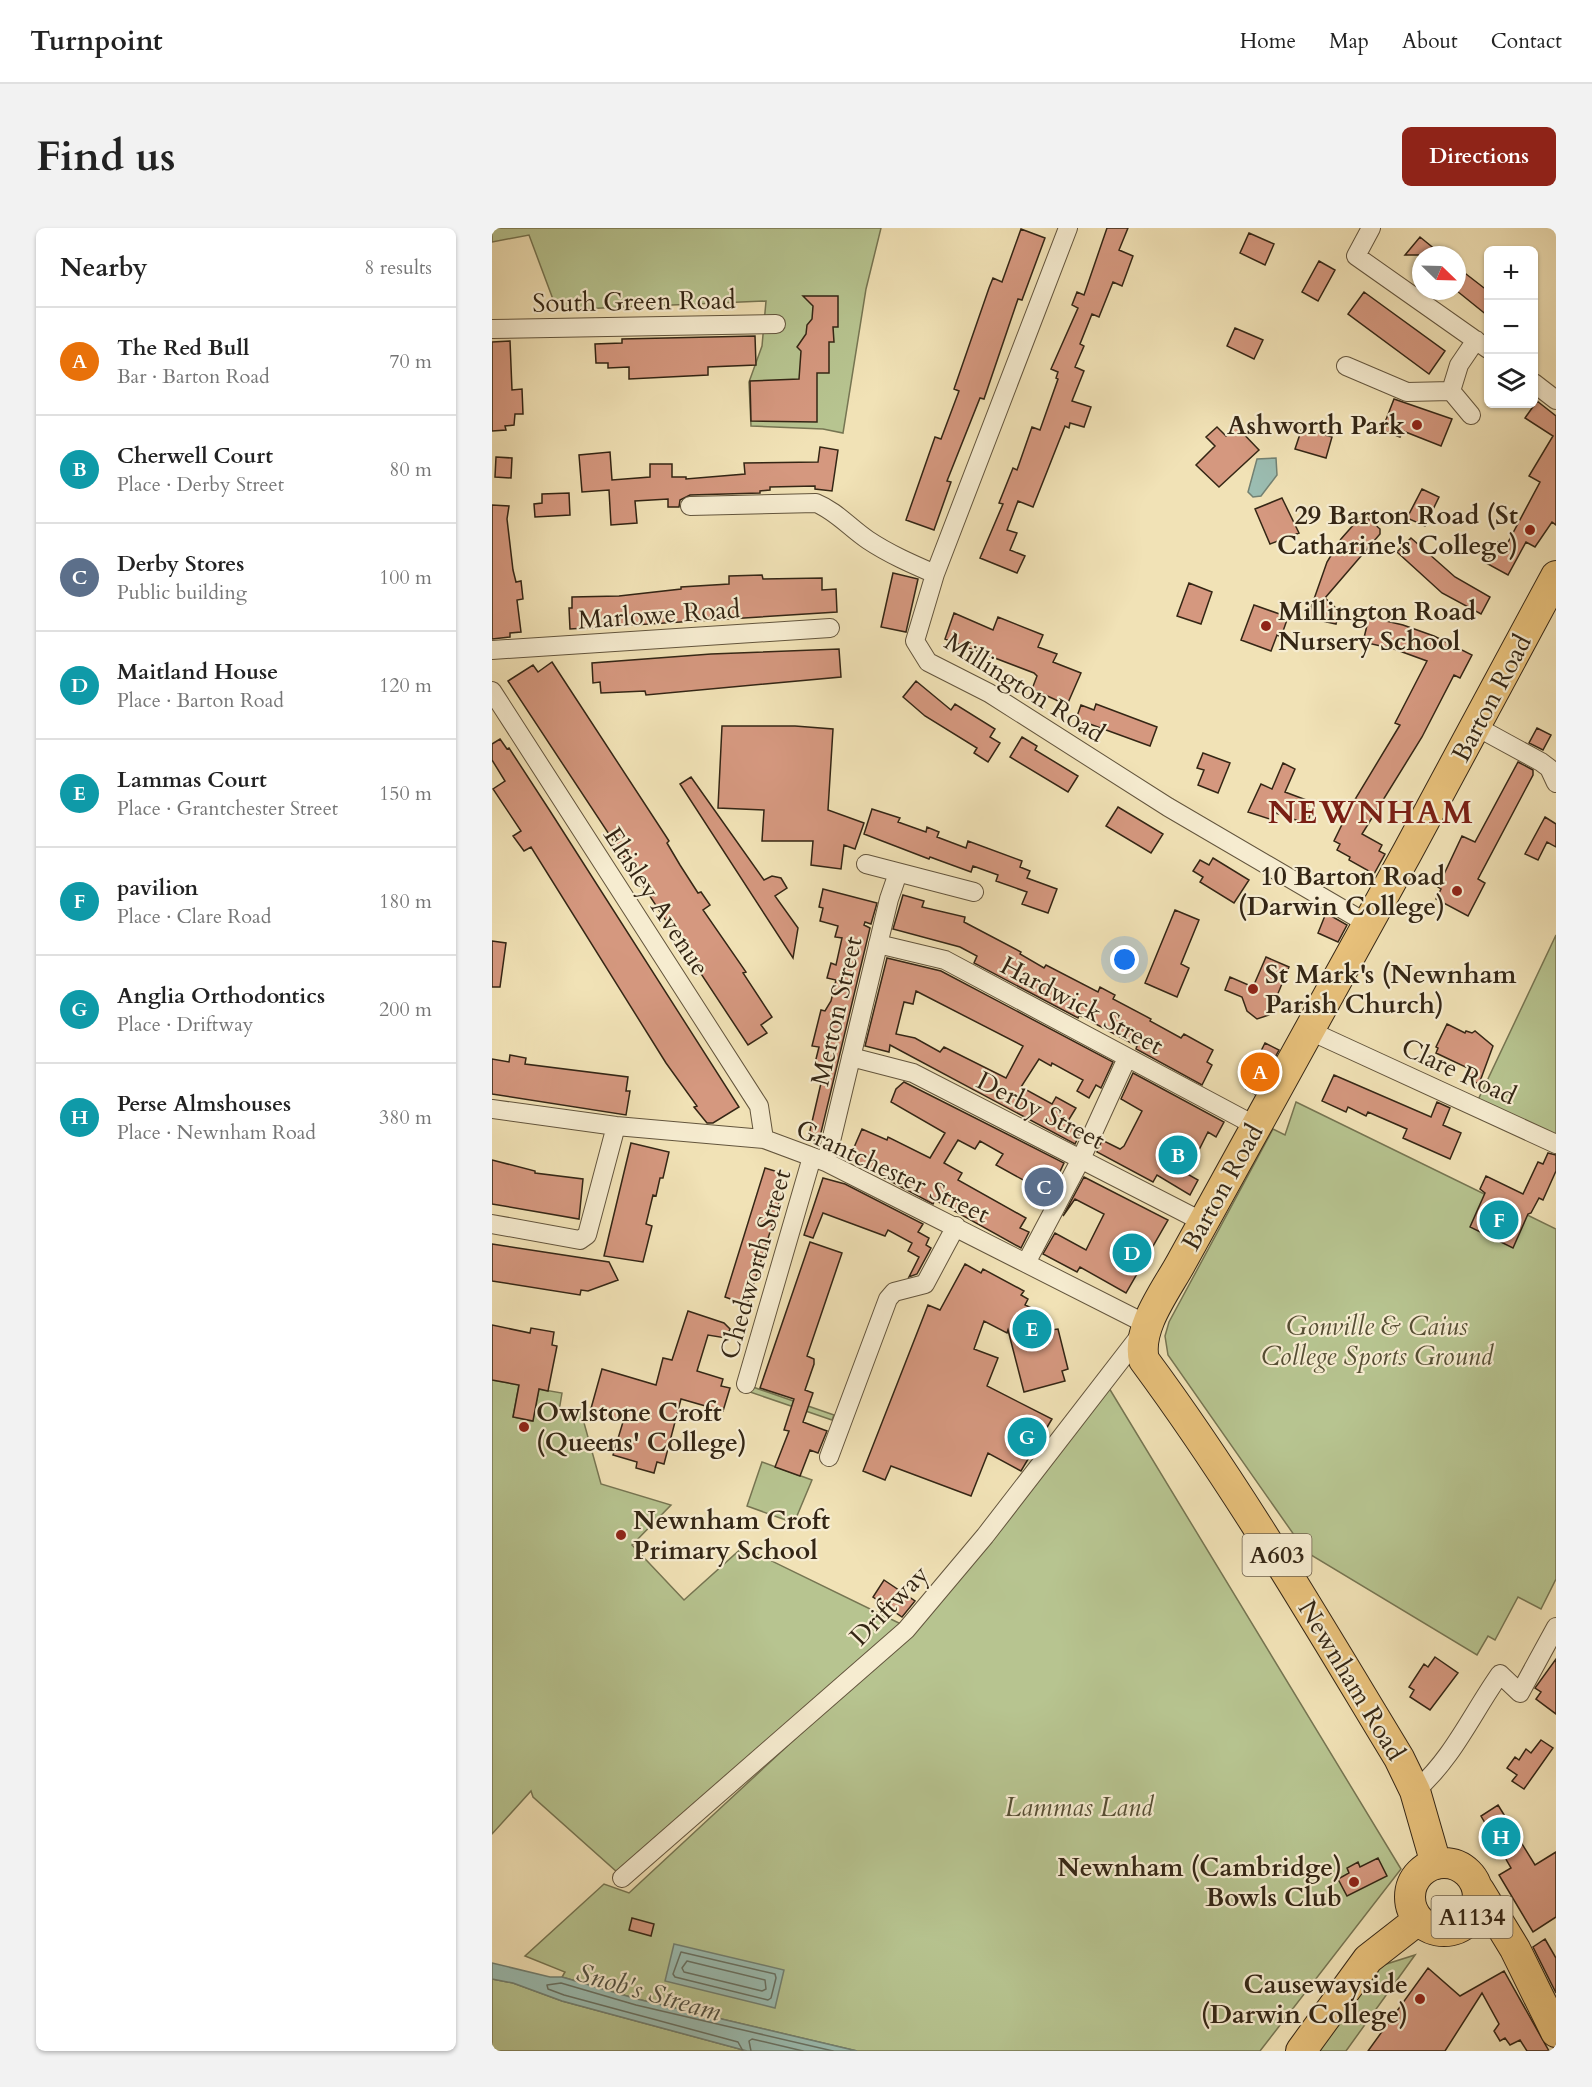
<!DOCTYPE html>
<html lang="en">
<head>
<meta charset="utf-8">
<style>
  body { margin:0; font-family:Cardo,serif; background:#f2f2f2; color:#222 }
  .controls { position:absolute; right:18px; top:18px; display:grid; overflow:hidden; border-radius:9px; box-shadow:0 2px 4px #0004 }
  .controls button { width:54px; height:54px; display:grid; place-items:center; padding:0; border:0; border-bottom:2px solid #e0e0e0; background:#fff; color:#222; font:30px sans-serif }
  .compass { position:absolute; left:920px; top:18px; width:54px; height:54px; border-radius:50%; background:#fff; box-shadow:0 2px 4px #0004; rotate:113deg }
  .you { position:absolute; left:633px; top:732px; width:21px; height:21px; margin:-15px; border:4px solid #fff; border-radius:50%; background:#1a73e8; box-shadow:0 0 0 9px #1a73e833 }
  .badge { display:grid; place-items:center; width:39px; height:39px; border-radius:50%; background:#8f2418; color:#fff; font-size:20px; font-weight:700 }
  .pin { position:absolute; translate:-50% -50%; border:3px solid #fff; box-shadow:0 2px 6px #0006 }
  .list { margin:0; padding:0; list-style:none }
  h2 { display:flex; justify-content:space-between; align-items:center; height:78px; margin:0; padding:0 24px; font-size:26px }
  h2 small { font-size:20px; font-weight:400; color:#767676 }
  .list li { display:grid; grid-template-columns:39px 1fr auto; gap:18px; align-items:center; box-sizing:border-box; height:108px; padding:0 24px; border-top:2px solid #e0e0e0 }
  .list b { display:block; font-size:22px; white-space:nowrap }
  .list p { margin:0; font-size:20px; white-space:nowrap; color:#767676 }
  .list em { font-size:20px; font-style:normal; color:#767676 }
  .icon { flex:none; width:33px; height:33px; fill:none; stroke:currentColor; stroke-width:2; stroke-linecap:round; stroke-linejoin:round }
  .map { position:relative; flex:none; width:1064px; height:1823px; overflow:hidden; border-radius:9px }
  header { display:flex; align-items:center; gap:36px; box-sizing:border-box; height:84px; padding:0 30px; background:#fff; border-bottom:2px solid #e0e0e0 }
  header strong { font-size:28px }
  nav { display:flex; gap:33px; margin-inline-start:auto; font-size:21px }
  .intro { display:flex; align-items:center; justify-content:space-between; box-sizing:border-box; height:144px; padding:0 36px }
  h1 { margin:0; font-size:42px }
  .button { padding:15px 27px; border-radius:9px; background:#8f2418; color:#fff; font-size:21px; font-weight:700 }
  main { display:flex; gap:36px; padding:0 36px }
  aside { flex:1; background:#fff; border-radius:9px; box-shadow:0 2px 4px #0004 }
  .map>svg:first-child { display:block }
</style>
</head>
<body>
<header>
<strong>Turnpoint</strong>
<nav><a>Home</a><a>Map</a><a>About</a><a>Contact</a></nav>
</header>
<div class="intro"><h1>Find us</h1><a class="button">Directions</a></div>
<main>
<aside>
<h2>Nearby<small>8 results</small></h2>
<ul class="list">
<li><span class="badge" style="background:#e8710a">A</span><div><b>The Red Bull</b><p>Bar · Barton Road</p></div><em>70 m</em></li>
<li><span class="badge" style="background:#0f9aa8">B</span><div><b>Cherwell Court</b><p>Place · Derby Street</p></div><em>80 m</em></li>
<li><span class="badge" style="background:#5c6f8a">C</span><div><b>Derby Stores</b><p>Public building</p></div><em>100 m</em></li>
<li><span class="badge" style="background:#0f9aa8">D</span><div><b>Maitland House</b><p>Place · Barton Road</p></div><em>120 m</em></li>
<li><span class="badge" style="background:#0f9aa8">E</span><div><b>Lammas Court</b><p>Place · Grantchester Street</p></div><em>150 m</em></li>
<li><span class="badge" style="background:#0f9aa8">F</span><div><b>pavilion</b><p>Place · Clare Road</p></div><em>180 m</em></li>
<li><span class="badge" style="background:#0f9aa8">G</span><div><b>Anglia Orthodontics</b><p>Place · Driftway</p></div><em>200 m</em></li>
<li><span class="badge" style="background:#0f9aa8">H</span><div><b>Perse Almshouses</b><p>Place · Newnham Road</p></div><em>380 m</em></li>
</ul>
</aside>
<div class="map">
<svg width="1064" height="1823" viewBox="0 0 1064 1823">
  <rect width="100%" height="100%" fill="#f1e2b6"/>
  <filter id="stains"><feTurbulence type="fractalNoise" baseFrequency=".00333" numOctaves="4"/><feColorMatrix values="0 0 0 0 .2 0 0 0 0 .09 0 0 0 0 .02 0 0 0 .5 -.17"/></filter>
  <radialGradient id="worn" r=".72"><stop offset=".6" stop-color="#630" stop-opacity="0"/><stop offset="1" stop-color="#630" stop-opacity=".3"/></radialGradient>
  <path fill="#b7c490" stroke="#767552" stroke-width="1.5" d="M0,0H389L374,61L351,205L331,201L259,198L257,154L270,118L274,73L65,82L37,7L0,14Z
    M1064,707V910L986,872Z
    M804,874L1064,1001V1351L1049,1381L1026,1369L1003,1412L996,1408L985,1427L814,1324L676,1127L673,1108L677,1094L781,901L793,907Z
    M0,1152L27,1157L21,1189L40,1193L47,1161L70,1165L67,1183L89,1184L109,1256L179,1277L140,1317L192,1372L251,1319L413,1398L125,1644L41,1569L39,1563L0,1606Z
    M258,1158L342,1187L340,1192L258,1164Z
    M617,1160L909,1641L768,1823H365L145,1771L70,1749L73,1744L33,1728L112,1656L137,1665L428,1395Z
    M270,1234L320,1252L302,1295L255,1278Z
    M923,1727L854,1823H825L885,1739Z
    M0,1751L21,1755L70,1773L255,1823H0Z"/>
  <path fill="#9bbdb2" stroke="#728173" stroke-width="1.5" d="M784,230L785,247L769,268L761,269L756,264L765,231Z
    M182,1716L292,1742L283,1780L173,1753Z
    M0,1735L58,1749H70L145,1771L365,1823H255L70,1773L21,1755L0,1751Z"/>
  <g fill="none" stroke-linecap="round" stroke-linejoin="round">
    <path stroke="#687264" stroke-width="1.5" d="M189,1724L283,1746L284,1750L279,1770L276,1772L183,1749L181,1746Z
      M195,1733L273,1752L274,1761L270,1763L192,1744L190,1740Z
      M251,1823L246,1814L72,1767L56,1761L55,1757L69,1755L144,1777L341,1823
      M259,1823L257,1813L260,1811L311,1823"/>
  </g>
  <path fill="#d5987f" stroke="#342615" stroke-width="1.5" fill-rule="evenodd" d="M615,0H636L627,22L641,28L630,58L621,54L607,89L600,86L588,116L592,118L583,139L592,143L580,173L599,179L592,199L578,195L577,200L573,198L541,279L526,273L515,302L525,305L518,322L533,328L525,345L488,330L511,276L507,275L521,240L525,242L540,199L548,202L566,151L564,150L566,144L559,141L586,80L580,77L585,64L592,67Z
    M529,1L553,10L530,72L526,71L492,171L488,170L455,253L459,254L442,302L414,292L443,209L449,211L467,163L462,161L497,60L501,50L510,54Z
    M757,5L782,16L773,37L748,25Z
    M928,9L950,27H913Z
    M827,33L843,42L826,73L810,64Z
    M965,39L996,63V88L965,63Z
    M872,64L953,123L937,146L856,86Z
    M311,68H346V99H341L342,114H337V145H325V194L259,193L258,153L307,151L309,123L305,119L314,106L315,97L320,91L321,78Z
    M743,100L771,112L762,131L735,118Z
    M263,108L264,137L216,139V147L137,151V139L116,140V135H104L103,116L130,115V111Z
    M18,113L20,162L30,161L31,186H23L22,197L13,198L14,202L0,203V114Z
    M902,171L960,191L949,218L911,203L908,209L890,202Z
    M1045,173L1064,188V297L1060,294L1043,319L1034,314L1016,347L994,335L1006,314L1014,318L1048,254L1037,248L1061,208L1033,190Z
    M744,198L767,222L727,259L704,237L723,218L714,209L725,199L734,208Z
    M810,200L840,209L834,230L803,221Z
    M328,219L346,222L340,263L323,261V258L278,259V262L268,263V265L198,267L188,272L187,279H176V271L143,273L145,295L119,297L117,262L90,264L87,227L118,224L120,252L158,249V236H180V249H194V251L253,246L252,235L326,234Z
    M4,229L20,230L19,250L3,249Z
    M930,261L947,269L933,298L915,290Z
    M77,265L78,287L43,289L42,276L50,275V266Z
    M790,270L807,305L778,316L763,281Z
    M0,277L17,278L15,291L21,342L24,354L29,353L31,371L25,372L29,404L18,405V409L0,411Z
    M871,286L888,301V306L833,370L847,383L844,396L817,390L818,387L815,391L835,334L849,311Z
    M919,310L963,349L998,369L989,386L950,365L905,324Z
    M401,345L426,351L414,404L389,399Z
    M270,347L271,351L330,350V362L344,361L345,384L78,401L77,380H80V369L127,368L189,361V359L237,356V348Z
    M697,355L720,364L709,396L685,388Z
    M762,377L796,389L789,409L785,407L779,423L749,412Z
    M462,385L501,402L506,389L551,407L546,419L565,426L561,434L589,445L575,477L540,461L545,448L542,445L453,411Z
    M877,389L911,397L942,408L980,427L968,450L962,447L930,509L870,606L890,617L887,623L893,626L882,646L857,632L858,629L845,622L848,616L842,613L859,578L908,497L903,495L935,433L902,421L871,414Z
    M347,421L349,449L154,467L153,463L109,465L108,454L101,455L100,435L219,426Z
    M60,434L177,613L175,615L188,637L206,665L209,664L218,677L211,682L254,744L251,745L280,789L269,797L275,805L256,817L16,453L41,437L46,444Z
    M424,453L459,482L463,476L503,501L498,509L508,515L496,534L482,525L485,520L433,488L411,469Z
    M604,476L665,499L658,518L584,491L589,477L602,482Z
    M230,498H303L341,501L336,582L372,595L363,621L352,617L349,641L319,637L321,613H270L272,582L226,580Z
    M1045,500L1059,507L1051,522L1037,515Z
    M530,509L545,518L543,522L586,548L576,564L518,529Z
    M8,511L15,521L17,520L58,583L247,879L221,895H215L202,879L205,878L174,835L39,619L32,623L21,608L29,603L1,561L13,553L0,532V516Z
    M711,525L738,535L726,565L706,557L712,542L705,540Z
    M1026,534L1041,542V547L986,651L993,655L976,688L944,671L949,661L946,659L970,608L983,614Z
    M791,535L803,541L793,564L817,573L815,581L820,582L815,596L784,585L781,592L756,584L769,556L780,561Z
    M199,549L272,652L280,648L289,650L295,660L283,668L306,700L301,730L188,556Z
    M626,579L671,606L659,625L614,598Z
    M380,581L408,590L406,594L434,604L435,599L447,604L445,609L474,620L476,613L530,633L528,639L538,643L535,650L565,661L556,685L530,676L535,664L504,653L506,647L481,638L479,644L438,629L437,631L372,606Z
    M1053,589L1064,596V619L1055,614L1046,632L1033,626Z
    M721,630L757,652L742,675L708,654L711,649L701,643L708,632L717,637Z
    M331,661L385,675L379,696L373,694L372,697L378,700L327,913L316,911L333,838L323,835L327,819L320,818L329,782L333,783L339,773L344,752L335,750L339,735L344,737L350,710L343,709L346,698L328,693L331,680L327,679Z
    M411,667L432,673L430,679L473,689L472,694L529,724L528,726L552,740L554,737L606,764L608,759L623,767L621,771L659,791L658,793L689,810L692,806L721,822L715,834L720,837L710,857L644,821L645,818L587,787L586,790L482,735L485,728L468,719L401,701Z
    M683,682L707,692L689,736L697,740L685,769L653,755Z
    M834,685L855,697L846,714L826,705Z
    M0,713L14,715L8,759H0Z
    M774,729L797,739L777,787L765,791L755,783L750,769L733,762L738,749L761,759Z
    M395,730L449,743L621,834L609,860L604,857L597,870L585,863L591,852L560,835L559,838L547,831L529,859L560,876L564,869L584,880L576,893L590,901L583,916L398,817L397,824L373,818ZM424,763L531,818L514,850L452,819L448,824L423,810L404,806L412,774L421,776Z
    M955,796L973,805L974,803L980,805L983,803L1001,818L987,856L974,850L978,841L944,825L946,820L944,819Z
    M773,815L787,822L763,866L754,861L761,847L758,845Z
    M18,827L34,830L33,836L136,849L134,863H138L134,887L0,866V831L17,834Z
    M641,845L732,894L724,909L716,904L704,928L706,929L697,947L706,952L698,967L665,947L661,954L605,924L610,912L628,921L632,918L650,883L629,871Z
    M842,847L939,889L945,874L958,880L951,897L969,905L958,931L911,910L915,901L876,884L874,888L856,879L854,884L830,873Z
    M412,854L572,935L552,977L538,970L544,959L504,937L511,926L488,913L483,921L466,912L452,935L470,945L466,952L534,990L528,1000L537,1004L529,1020L443,972L441,976L357,931L370,901L395,912L396,909L438,930L453,905L399,874L404,861Z
    M139,915L177,924L171,950H168L164,968L161,967L154,996L160,998L151,1034L112,1028Z
    M1056,925L1064,927V943L1051,972L1047,970L1039,985L1036,986L1021,1020L978,999L993,965L988,961L994,948L1031,966L1046,934L1051,936Z
    M0,932L43,943V945L91,951L87,991L0,976Z
    M273,940L296,947L255,1077L233,1069Z
    M592,949L676,992L634,1065L588,1039L585,1044L551,1026L563,1005L594,1022L612,986L583,971L571,988Z
    M331,950L353,956L431,996L426,1004L437,1010L434,1017L439,1020L425,1046L417,1049L427,1029L416,1023L420,1015L396,1002L393,1008L331,985L321,1010L312,1007Z
    M318,1014L350,1025L315,1128L322,1131V1136L313,1162L321,1165L311,1194L335,1203L326,1225L318,1222L308,1248L283,1239L297,1203L292,1202L302,1171L268,1160Z
    M0,1016L117,1034L126,1052L96,1063L89,1062L88,1067L0,1053Z
    M473,1036L489,1045L491,1041L532,1063L529,1067L536,1071L533,1077L546,1083L551,1098L558,1097L559,1102L566,1101L576,1141L570,1143L573,1153L532,1164L516,1102L515,1105L492,1093L482,1121L506,1130L495,1158L560,1191L529,1243L496,1225L479,1268L399,1238L393,1252L371,1243L436,1077L448,1082Z
    M196,1083L232,1095L238,1101L234,1110L216,1107L205,1143L231,1151L229,1158L238,1160L231,1183L189,1171L172,1236L165,1234L162,1245L144,1240L145,1234L121,1227L131,1194L98,1184L110,1141L164,1157L171,1130L180,1132Z
    M0,1097L38,1105L39,1100L62,1104L60,1117L65,1118L56,1163L47,1161L41,1193L21,1189L27,1157L0,1152Z
    M392,1352L423,1373L410,1389L381,1369Z
    M943,1429L966,1445L938,1482L918,1469L922,1462L917,1459L932,1436L936,1439Z
    M1064,1431V1486L1044,1471L1049,1464L1043,1460Z
    M1049,1512L1061,1520L1032,1561L1020,1553L1025,1547L1015,1540L1023,1529L1027,1532L1034,1521L1039,1525Z
    M1006,1577L1043,1637L1064,1624V1689L1041,1704L1007,1647L1019,1640L989,1588Z
    M886,1630L895,1648L855,1668L846,1651L857,1645L855,1640L866,1634L868,1639Z
    M140,1690L162,1696L159,1708L137,1702Z
    M1053,1711L1064,1730V1765L1041,1719Z
    M936,1740L968,1768L1012,1743L1057,1823H1035L1028,1812L1018,1817L1013,1810L1008,1813L1002,1803L1007,1796L990,1765L953,1823H876Z"/>
  <g fill="none" stroke-linecap="round" stroke-linejoin="round">
    <defs>
      <path id="street" d="M576,0L443,346L423,413L436,434L497,465L676,579L876,696
        M879,0L864,28L996,121
        M0,101L284,96
        M854,138L915,164L959,163
        M1042,155L1064,172
        M979,187L959,163L967,137L984,112
        M198,278L324,275C344,283 358,300 376,312C397,326 420,336 443,346
        M0,422L338,400
        M0,463L267,878L272,911
        M983,498L1049,534L1057,540L1064,555
        M374,636L482,664
        M386,716L453,732L764,898
        M816,802L1064,916
        M359,829L421,845L711,994
        M0,881L124,898L272,911L334,934L656,1097L493,1308L414,1402L130,1650
        M334,934L397,671L406,645
        M0,996L88,1012L95,1007L124,898
        M534,1035L589,931L635,830
        M254,1156L320,929
        M337,1229L396,1071L402,1064L433,1056L464,998
        M923,1563C960,1532 981,1484 1008,1446L1028,1465L1064,1399"/>
      <path id="primary" d="M918 1669a34 34 0 1 1 68 0a34 34 0 1 1-68 0Z
        M944,1636L923,1563L907,1530C825,1395 746,1259 652,1132C644,1100 675,1061 690,1033L916,623L1064,348
        M987,1662L1023,1721L1064,1804
        M809,1823L876,1731L926,1692"/>
    </defs>
    <use href="#street" stroke="#63553d" stroke-width="20"/>
    <use href="#primary" stroke="#342615" stroke-width="32"/>
    <use href="#street" stroke="#f6ecd0" stroke-width="18"/>
    <use href="#primary" stroke="#e8c17b" stroke-width="30"/>
  </g>
  <g fill="#8f2418" stroke="#f6ecd0" stroke-width="2">
    <circle cx="925" cy="197" r="6"/>
    <circle cx="1038" cy="302" r="6"/>
    <circle cx="774" cy="398" r="6"/>
    <circle cx="965" cy="663" r="6"/>
    <circle cx="761" cy="761" r="6"/>
    <circle cx="32" cy="1199" r="6"/>
    <circle cx="129" cy="1307" r="6"/>
    <circle cx="862" cy="1654" r="6"/>
    <circle cx="928" cy="1771" r="6"/>
  </g>
  <g text-anchor="middle" stroke-width="4.5" stroke-linejoin="round" paint-order="stroke">
    <g fill="#f6ecd0" stroke="#6e614d" stroke-width="1.5">
      <rect x="750.5" y="1306" width="69" height="42" rx="4.5"/>
      <rect x="939.5" y="1668" width="81" height="42" rx="4.5"/>
    </g>
    <g font-size="24" font-weight="bold" fill="#342615">
      <text x="785" y="1335">A603</text>
      <text x="980" y="1697">A1134</text>
    </g>
    <g font-size="26" fill="#342615" stroke="#f6ecd0">
      <text transform="translate(142 73) rotate(-1)" y="9">South Green Road</text>
      <text transform="translate(167 386) rotate(-4)" y="9">Marlowe Road</text>
      <text transform="translate(533 459) rotate(32)" y="9">Millington Road</text>
      <text transform="translate(999 470) rotate(-62)" y="9">Barton Road</text>
      <text transform="translate(165 673) rotate(57)" y="9">Eltisley Avenue</text>
      <text transform="translate(590 777) rotate(28)" y="9">Hardwick Street</text>
      <text transform="translate(344 783) rotate(-77)" y="9">Merton Street</text>
      <text transform="translate(967 843) rotate(25)" y="9">Clare Road</text>
      <text transform="translate(549 882) rotate(27)" y="9">Derby Street</text>
      <text transform="translate(401 943) rotate(25)" y="9">Grantchester Street</text>
      <text transform="translate(730 959) rotate(-61)" y="9">Barton Road</text>
      <text transform="translate(263 1036) rotate(-74)" y="9">Chedworth Street</text>
      <text transform="translate(397 1377) rotate(-46)" y="9">Driftway</text>
      <text transform="translate(860 1452) rotate(59)" y="9">Newnham Road</text>
    </g>
    <g font-size="26" font-weight="bold" fill="#342615" stroke="#f6ecd0" text-anchor="end">
      <text x="913" y="206">Ashworth Park</text>
      <text x="1026" y="296">29 Barton Road (St<tspan x="1026" dy="30">Catharine's College)</tspan></text>
      <text x="786" y="392" text-anchor="start">Millington Road<tspan x="786" dy="30">Nursery School</tspan></text>
      <text x="953" y="657">10 Barton Road<tspan x="953" dy="30">(Darwin College)</tspan></text>
      <text x="773" y="755" text-anchor="start">St Mark's (Newnham<tspan x="773" dy="30">Parish Church)</tspan></text>
      <text x="44" y="1193" text-anchor="start">Owlstone Croft<tspan x="44" dy="30">(Queens' College)</tspan></text>
      <text x="141" y="1301" text-anchor="start">Newnham Croft<tspan x="141" dy="30">Primary School</tspan></text>
      <text x="850" y="1648">Newnham (Cambridge)<tspan x="850" dy="30">Bowls Club</tspan></text>
      <text x="916" y="1765">Causewayside<tspan x="916" dy="30">(Darwin College)</tspan></text>
    </g>
    <g font-size="26" font-style="italic" fill="#554e34" stroke="#f6ecd0">
      <text x="885" y="1107">Gonville &amp; Caius<tspan x="885" dy="30">College Sports Ground</tspan></text>
      <text x="587" y="1588">Lammas Land</text>
    </g>
    <g font-size="27" font-style="italic" fill="#535344" stroke="#f6ecd0">
      <text transform="translate(157 1764) rotate(16)" y="9">Snob's Stream</text>
    </g>
    <g font-size="32" font-weight="bold" letter-spacing="1.5" fill="#7a1f14" stroke="#f6ecd0">
      <text x="879" y="595">NEWNHAM</text>
    </g>
  </g>
  <rect width="100%" height="100%" filter="url(#stains)"/>
  <rect width="100%" height="100%" fill="url(#worn)"/>
</svg>
<div class="controls">
<button>+</button>
<button>−</button>
<button><svg class="icon" aria-label="layers" viewBox="0 0 24 24"><path d="M12 4l9 5-9 5-9-5zM3 14l9 5 9-5"/></svg></button>
</div>
<svg class="compass" viewBox="-18 -18 36 36"><path d="M0-13l5 13h-10z" fill="#e53935"/><path d="M0 13l5-13h-10z" fill="#767676"/></svg>
<div class="you"></div>
<div class="pin badge" style="left:768px;top:844px;background:#e8710a">A</div>
<div class="pin badge" style="left:686px;top:927px;background:#0f9aa8">B</div>
<div class="pin badge" style="left:552px;top:959px;background:#5c6f8a">C</div>
<div class="pin badge" style="left:640px;top:1025px;background:#0f9aa8">D</div>
<div class="pin badge" style="left:540px;top:1101px;background:#0f9aa8">E</div>
<div class="pin badge" style="left:1007px;top:992px;background:#0f9aa8">F</div>
<div class="pin badge" style="left:535px;top:1209px;background:#0f9aa8">G</div>
<div class="pin badge" style="left:1009px;top:1609px;background:#0f9aa8">H</div>
</div>
</main>
</body>
</html>
